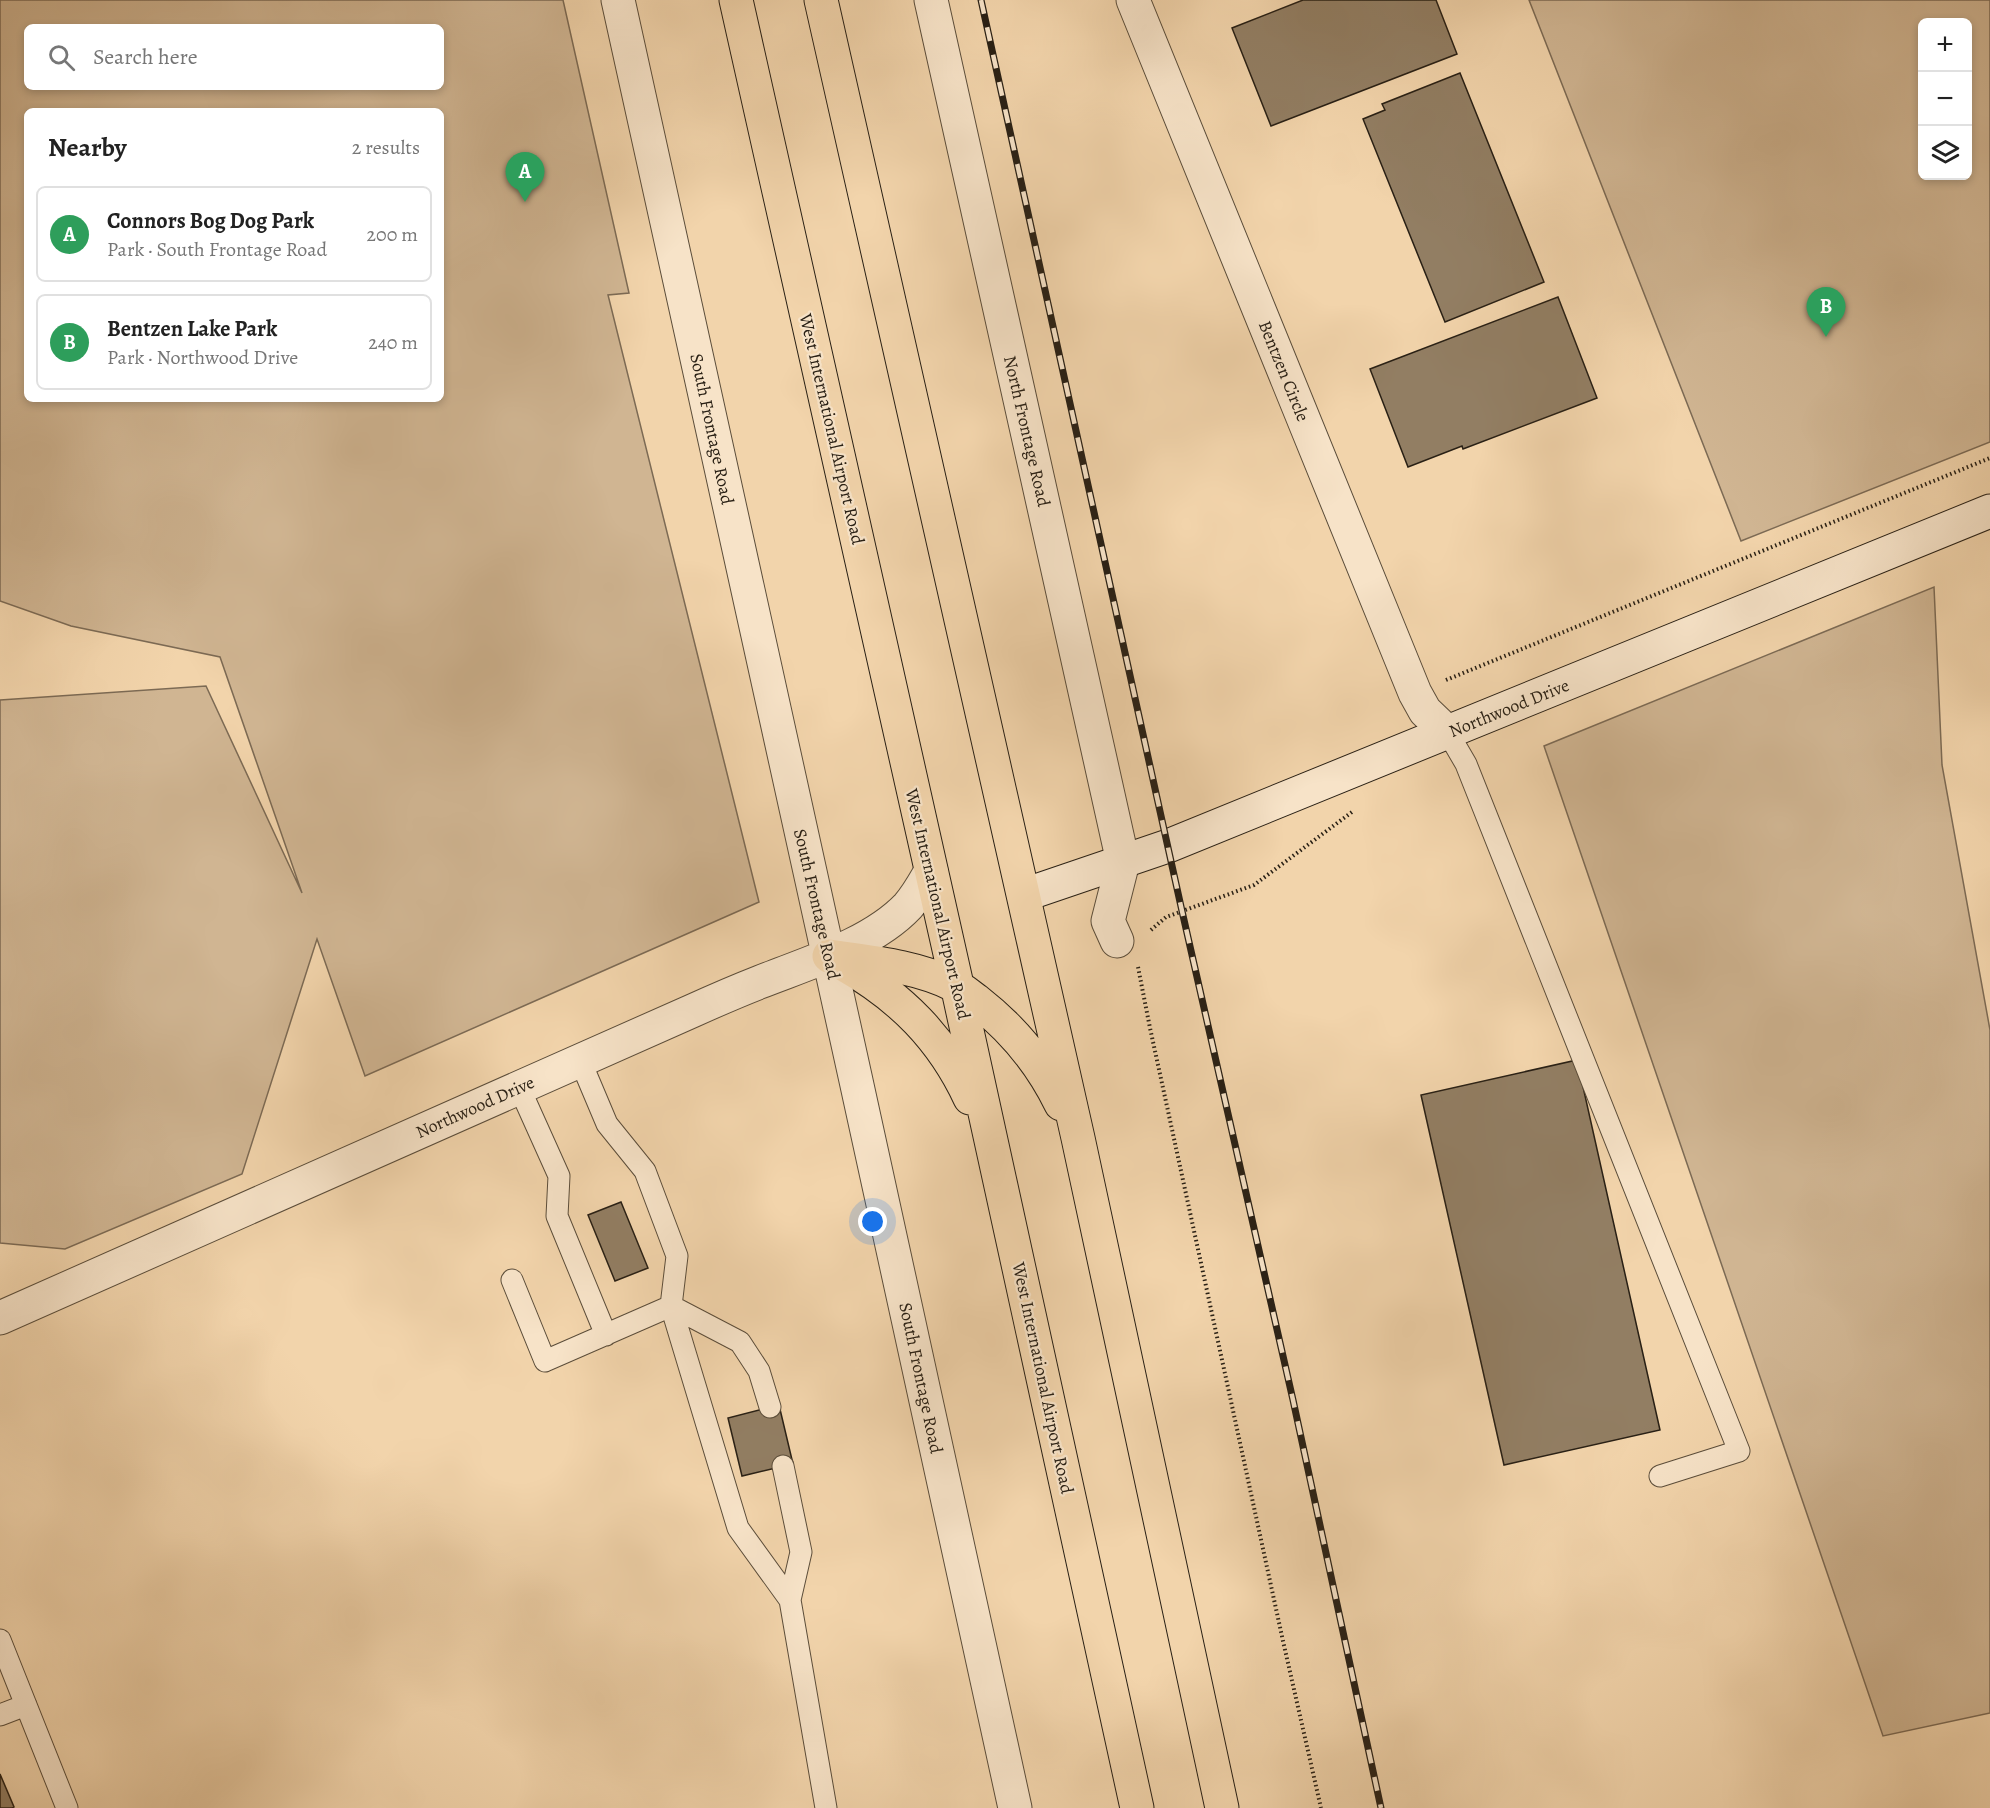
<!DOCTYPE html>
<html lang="en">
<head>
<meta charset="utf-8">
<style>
  body { margin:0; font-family:Alegreya,serif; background:#f6f6f6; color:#222 }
  .controls { position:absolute; right:18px; top:18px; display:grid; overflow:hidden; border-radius:9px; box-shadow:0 3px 9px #0003 }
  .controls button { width:54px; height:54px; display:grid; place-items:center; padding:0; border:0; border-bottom:2px solid #e0e0e0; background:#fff; color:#222; font:30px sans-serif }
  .you { position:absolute; left:873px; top:1222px; width:21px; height:21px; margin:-15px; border:4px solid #fff; border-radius:50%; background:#1a73e8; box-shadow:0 0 0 9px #1a73e833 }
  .badge { display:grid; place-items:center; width:39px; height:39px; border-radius:50%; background:#2563eb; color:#fff; font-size:20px; font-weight:700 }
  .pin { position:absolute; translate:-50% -50px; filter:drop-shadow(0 2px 3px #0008) }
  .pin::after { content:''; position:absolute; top:32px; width:21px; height:18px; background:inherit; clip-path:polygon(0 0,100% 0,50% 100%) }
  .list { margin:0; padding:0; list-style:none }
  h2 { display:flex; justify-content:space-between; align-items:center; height:78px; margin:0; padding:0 24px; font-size:26px }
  h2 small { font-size:20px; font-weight:400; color:#767676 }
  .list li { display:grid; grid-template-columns:39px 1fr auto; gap:18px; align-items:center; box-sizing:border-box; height:96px; margin:0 12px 12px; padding:0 12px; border:2px solid #e0e0e0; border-radius:9px }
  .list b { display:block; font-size:22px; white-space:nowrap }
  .list p { margin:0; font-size:20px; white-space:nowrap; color:#767676 }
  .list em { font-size:20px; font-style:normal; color:#767676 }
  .icon { flex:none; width:33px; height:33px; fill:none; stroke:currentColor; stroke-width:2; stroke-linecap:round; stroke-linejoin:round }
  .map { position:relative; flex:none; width:1990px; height:1808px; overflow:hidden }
  .search { position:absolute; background:#fff; box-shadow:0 3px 9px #0003; left:24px; top:24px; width:420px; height:66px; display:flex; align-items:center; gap:15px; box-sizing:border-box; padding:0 21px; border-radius:9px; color:#767676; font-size:22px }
  .panel { position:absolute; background:#fff; box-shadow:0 3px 9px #0003; left:24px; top:108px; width:420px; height:294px; border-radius:9px }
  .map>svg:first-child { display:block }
</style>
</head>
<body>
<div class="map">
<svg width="1990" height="1808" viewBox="0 0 1990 1808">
  <rect width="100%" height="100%" fill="#f2d4ab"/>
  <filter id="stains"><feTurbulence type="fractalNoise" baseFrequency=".00333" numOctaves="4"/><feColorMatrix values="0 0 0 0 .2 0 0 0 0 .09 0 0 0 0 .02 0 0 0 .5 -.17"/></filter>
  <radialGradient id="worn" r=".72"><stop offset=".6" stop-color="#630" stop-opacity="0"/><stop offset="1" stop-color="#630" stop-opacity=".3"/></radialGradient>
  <path fill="#d0b592" stroke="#7c6a54" stroke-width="1.5" fill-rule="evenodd" d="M0,0H563L629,293L608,295L759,902L365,1076L317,939L242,1174L65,1249L0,1243V700L206,686L302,893L220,657L71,626L0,601ZM27,27H441V87H27ZM27,111H441V399H27Z
    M1529,0H1990V442L1741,541ZM1922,22H1968V176H1922Z
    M1934,587L1942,765L1990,1030V1713L1883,1736L1544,746Z"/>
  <path fill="#927e63" stroke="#292015" stroke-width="1.5" d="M1303,0H1436L1457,54L1271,126L1232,28Z
    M1460,73L1544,282L1445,322L1363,119L1385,110L1382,104Z
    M1558,297L1597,398L1463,449L1462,446L1408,467L1370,369Z
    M1577,1060L1660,1430L1504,1465L1421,1095Z
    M621,1202L648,1268L615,1281L588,1215Z
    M779,1405L793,1464L742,1476L728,1418Z
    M0,1774L14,1807L12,1808H0Z"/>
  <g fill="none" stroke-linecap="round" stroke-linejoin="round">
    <defs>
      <path id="lane" d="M1448,733L1466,764L1739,1451L1660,1476
        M580,1060L607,1124L645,1171L677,1256L671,1306L738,1528L790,1600L826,1808
        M519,1087L559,1176L557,1216L606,1335
        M512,1280L545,1361L671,1306
        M671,1306L740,1342L759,1371L770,1407
        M783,1466L801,1552L790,1600
        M0,1640L67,1808
        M0,1715L26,1705"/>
      <path id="street" d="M618,0L855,1076L1015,1808
        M931,0L1123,862L1108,921L1117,941
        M1133,0L1415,693L1425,711L1448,733
        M0,1318L692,1011C714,1001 737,991 760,982C808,963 872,944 908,906C917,896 924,883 931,871"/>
      <path id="secondary" d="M1024,895L1168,846L1990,511"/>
      <path id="primary" d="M736,0L957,985L1137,1808
        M821,0L1078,1138L1222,1808
        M829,956C870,962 916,966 954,985C962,989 970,996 977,1001C1013,1029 1041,1063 1061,1104
        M843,964C901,997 942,1038 970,1098"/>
    </defs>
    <use href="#lane" stroke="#5b4d3a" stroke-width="23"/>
    <use href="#street" stroke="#5b4d3a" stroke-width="35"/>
    <use href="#secondary" stroke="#292015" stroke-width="35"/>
    <use href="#primary" stroke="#292015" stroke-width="35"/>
    <path stroke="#292015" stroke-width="4" stroke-dasharray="1.5 3" stroke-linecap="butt" d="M1446,680L1990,458
      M1151,930L1166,917L1254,885L1352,812
      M1138,967L1150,1028L1283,1641L1321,1808"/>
    <use href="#lane" stroke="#f7e3c8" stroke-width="21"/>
    <use href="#street" stroke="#f7e3c8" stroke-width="33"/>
    <use href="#secondary" stroke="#f7e3c8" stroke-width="33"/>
    <use href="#primary" stroke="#f2d4ab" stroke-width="33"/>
    <defs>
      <path id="rail" d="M981,0L1182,911L1293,1400L1381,1808"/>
    </defs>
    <use href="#rail" stroke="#292015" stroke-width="7"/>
    <use href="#rail" stroke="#f7e3c8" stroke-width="4.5" stroke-dasharray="14" stroke-linecap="butt"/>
  </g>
  <g text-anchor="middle" stroke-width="4.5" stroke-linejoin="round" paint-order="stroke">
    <g font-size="18" fill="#292015" stroke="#f7e3c8">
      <text transform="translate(1284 371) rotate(68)" y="6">Bentzen Circle</text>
      <text transform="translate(712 429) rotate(78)" y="6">South Frontage Road</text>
      <text transform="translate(832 429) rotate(77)" y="6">West International Airport Road</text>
      <text transform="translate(1027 431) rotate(77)" y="6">North Frontage Road</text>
      <text transform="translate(1509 708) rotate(-22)" y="6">Northwood Drive</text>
      <text transform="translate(817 904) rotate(77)" y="6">South Frontage Road</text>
      <text transform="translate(938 904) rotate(77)" y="6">West International Airport Road</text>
      <text transform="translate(475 1107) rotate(-24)" y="6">Northwood Drive</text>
      <text transform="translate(921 1378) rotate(78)" y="6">South Frontage Road</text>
      <text transform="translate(1043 1378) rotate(78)" y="6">West International Airport Road</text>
    </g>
  </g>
  <rect width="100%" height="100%" filter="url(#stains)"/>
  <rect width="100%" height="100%" fill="url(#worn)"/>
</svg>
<div class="controls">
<button>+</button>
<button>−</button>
<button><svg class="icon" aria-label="layers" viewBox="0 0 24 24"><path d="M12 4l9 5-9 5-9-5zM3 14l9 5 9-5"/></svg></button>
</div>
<div class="you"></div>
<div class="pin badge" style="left:525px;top:202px;background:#2e9e5b">A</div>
<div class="pin badge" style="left:1826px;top:337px;background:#2e9e5b">B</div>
<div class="search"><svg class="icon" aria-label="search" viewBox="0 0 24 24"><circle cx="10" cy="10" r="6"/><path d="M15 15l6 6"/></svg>Search here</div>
<section class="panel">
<h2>Nearby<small>2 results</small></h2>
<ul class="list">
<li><span class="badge" style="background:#2e9e5b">A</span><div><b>Connors Bog Dog Park</b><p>Park · South Frontage Road</p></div><em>200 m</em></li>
<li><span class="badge" style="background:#2e9e5b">B</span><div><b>Bentzen Lake Park</b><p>Park · Northwood Drive</p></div><em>240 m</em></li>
</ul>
</section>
</div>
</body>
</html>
